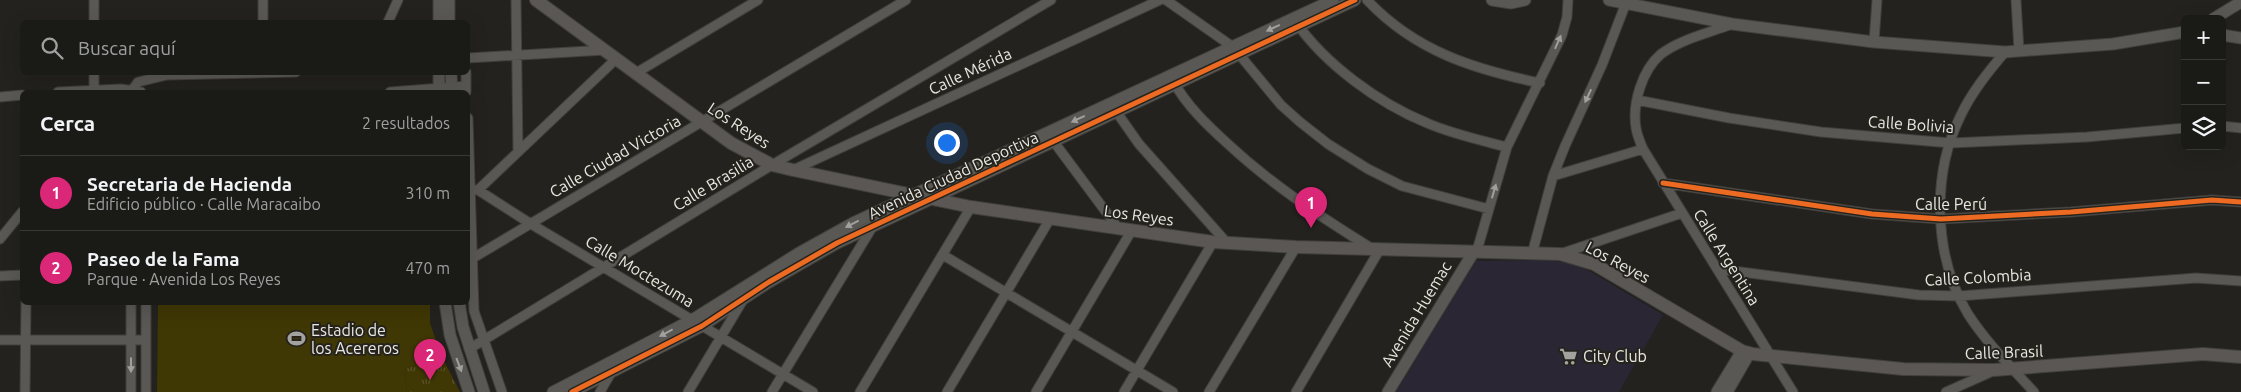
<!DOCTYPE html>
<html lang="es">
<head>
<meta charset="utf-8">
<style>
  body { margin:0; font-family:Ubuntu,sans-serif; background:#23231f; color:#f1f3f6 }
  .controls { position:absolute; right:15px; top:15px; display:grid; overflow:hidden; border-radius:8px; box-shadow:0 5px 20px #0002 }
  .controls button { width:45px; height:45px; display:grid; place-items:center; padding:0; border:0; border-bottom:1px solid #383835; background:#1a1a16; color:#f1f3f6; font:25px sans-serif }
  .you { position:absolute; left:946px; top:142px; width:18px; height:18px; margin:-12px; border:4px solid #fff; border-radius:50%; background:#1a73e8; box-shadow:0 0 0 8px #1a73e833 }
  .badge { display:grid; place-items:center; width:32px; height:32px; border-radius:50%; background:#db2777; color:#fff; font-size:16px; font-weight:700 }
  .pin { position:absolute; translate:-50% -41px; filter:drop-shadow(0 1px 2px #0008) }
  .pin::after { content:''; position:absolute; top:26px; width:18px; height:15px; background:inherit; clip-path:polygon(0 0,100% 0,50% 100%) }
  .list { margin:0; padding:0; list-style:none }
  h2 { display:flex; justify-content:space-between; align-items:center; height:65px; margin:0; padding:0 20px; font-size:21px }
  h2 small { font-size:16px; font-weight:400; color:#9fa1a1 }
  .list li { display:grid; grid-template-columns:32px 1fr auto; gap:15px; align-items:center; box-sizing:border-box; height:75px; padding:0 20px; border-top:1px solid #383835 }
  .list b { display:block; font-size:19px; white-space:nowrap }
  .list p { margin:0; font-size:16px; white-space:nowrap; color:#9fa1a1 }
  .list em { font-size:16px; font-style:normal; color:#9fa1a1 }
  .icon { flex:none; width:28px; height:28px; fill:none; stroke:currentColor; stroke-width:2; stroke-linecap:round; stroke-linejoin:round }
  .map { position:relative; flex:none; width:2241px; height:392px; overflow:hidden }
  .search { position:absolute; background:#1a1a16; box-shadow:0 5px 20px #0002; left:20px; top:20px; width:450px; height:55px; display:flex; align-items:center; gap:12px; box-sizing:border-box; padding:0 18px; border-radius:8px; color:#9fa1a1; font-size:19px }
  .panel { position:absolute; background:#1a1a16; box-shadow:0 5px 20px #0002; left:20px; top:90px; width:450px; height:215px; border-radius:8px }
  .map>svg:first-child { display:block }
</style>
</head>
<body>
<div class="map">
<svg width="2241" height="392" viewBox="0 0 2241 392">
  <defs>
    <pattern id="grass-tufts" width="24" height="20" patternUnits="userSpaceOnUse" patternTransform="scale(1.25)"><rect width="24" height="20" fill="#3f3704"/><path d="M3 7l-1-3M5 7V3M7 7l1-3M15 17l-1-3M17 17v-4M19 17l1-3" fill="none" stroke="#5b5428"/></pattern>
  </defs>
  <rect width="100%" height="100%" fill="#23221e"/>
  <path fill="#2b2634" d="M1542,260L1576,263L1663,315L1619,392H1396L1476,261Z"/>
  <path fill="url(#grass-tufts)" d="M441,355L460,392H407L405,369Z"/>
  <path fill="#3f3704" d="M158,303H430V323L441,355L405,369L407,392H157Z"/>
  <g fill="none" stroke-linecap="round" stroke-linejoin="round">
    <defs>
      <path id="minor" d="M94,0V22
        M263,0V22
        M516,0L518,151
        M1166,0L1233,47L1281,105L1300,122L1328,144L1368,169L1402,186L1489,209
        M1367,0C1415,51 1473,69 1540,83
        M2016,0L2019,51
        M1295,21C1325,64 1378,103 1427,123C1452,134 1480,140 1507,147
        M388,22L398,0
        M1732,24C1709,33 1681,39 1661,54C1642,70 1632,104 1636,128C1637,135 1640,142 1643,149L1793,392
        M1874,42L1877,0
        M2005,52C1988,72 1971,93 1960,117C1931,176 1934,258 1968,314C1986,342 2011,367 2034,392
        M468,58L605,50
        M466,72V92
        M636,73L758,0
        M1173,81C1187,106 1207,125 1228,144C1272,185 1321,217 1371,248
        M94,90V72
        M58,92L121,89L141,92
        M131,92L138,82L167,75L296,72
        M390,92L466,86
        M0,97L22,95
        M1637,100L1729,118L1821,132L1951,143L2087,137L2185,128
        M1113,107L1139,144L1227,243
        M468,118L474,311L502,392
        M2222,126L2241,128
        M1051,138L1118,228
        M793,170L1160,0
        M1553,176L1643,149
        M1663,183L1872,214L1941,219L2071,212L2212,200L2241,202
        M474,190H478L616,59
        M478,190L531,224L813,392
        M0,239L22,212
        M1473,253L1478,247L1507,147L1562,35L1567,17L1568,0
        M1532,254L1553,176L1565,146L1602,65L1626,3
        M1560,254L1682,213
        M943,255L1173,392
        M468,261L906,0
        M1718,269L1919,295L1959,296L2196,278L2241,281
        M0,276L22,275
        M146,302V392
        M0,340H146
        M469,349L772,165L1051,0
        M25,392L26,302
        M131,392V302
        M600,392L612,371
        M688,392L743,300
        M772,392L873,226
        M860,392L971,207
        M947,392L1050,219
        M1036,392L1132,230
        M1124,392L1213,242
        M1209,392L1296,247
        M1296,392L1380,249
        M1946,392L1991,372"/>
      <path id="tertiary" d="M439,0V22
        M449,0V22
        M1492,0L1511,3L1525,0
        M1609,0L1732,24L1874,42L2005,52L2113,44L2185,32
        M2213,19L2241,2
        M2222,35L2241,38
        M439,72V92
        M451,72L452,92
        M445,302L450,335L469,392
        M459,302L463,327L484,392
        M553,392L692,320L799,253L853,223L1333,0
        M572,392L702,326L769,282L837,243L1355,0
        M1388,392L1473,253
        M1717,392L1742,351
        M1727,392L1749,354"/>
      <path id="secondary" d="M536,0L731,143L772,165L793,170L971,207L1213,242L1296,247L1560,254L1594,264L1742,351L1753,354L1903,369L1994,370L2203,354L2241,357"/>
    </defs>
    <use href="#minor" stroke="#403f3c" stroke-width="11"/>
    <use href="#tertiary" stroke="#403f3c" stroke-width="13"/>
    <use href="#secondary" stroke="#403f3c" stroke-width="14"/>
    <use href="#minor" stroke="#595854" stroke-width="9"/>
    <use href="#tertiary" stroke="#595854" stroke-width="11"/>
    <use href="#secondary" stroke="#5a5754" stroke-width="12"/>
    <defs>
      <path id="cycleway" d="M1663,183L1872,214L1941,219L2071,212L2212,200L2241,202
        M572,392L702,326L769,282L837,243L1355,0"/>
    </defs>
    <use href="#cycleway" stroke="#25231c" stroke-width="8"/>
    <use href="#cycleway" stroke="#ed6a23" stroke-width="5"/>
  </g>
  <defs><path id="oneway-solid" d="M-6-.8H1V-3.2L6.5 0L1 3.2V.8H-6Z" transform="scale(1.25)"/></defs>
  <g fill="#a0a09c">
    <use href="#oneway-solid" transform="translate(1273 28) rotate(155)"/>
    <use href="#oneway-solid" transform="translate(1558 42) rotate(-66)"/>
    <use href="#oneway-solid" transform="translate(1588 96) rotate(115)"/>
    <use href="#oneway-solid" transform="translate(1078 119) rotate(155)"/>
    <use href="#oneway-solid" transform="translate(1494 191) rotate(-74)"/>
    <use href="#oneway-solid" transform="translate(852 224) rotate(153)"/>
    <use href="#oneway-solid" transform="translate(666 333) rotate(152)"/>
    <use href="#oneway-solid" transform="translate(131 365) rotate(90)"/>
    <use href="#oneway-solid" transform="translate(459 365) rotate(69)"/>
  </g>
  <defs>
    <symbol id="stadium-bare" viewBox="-9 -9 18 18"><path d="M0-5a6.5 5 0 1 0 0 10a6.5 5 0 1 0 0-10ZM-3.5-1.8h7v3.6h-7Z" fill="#a3a29e" stroke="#25231c" stroke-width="2.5" paint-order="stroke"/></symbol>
    <symbol id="supermarket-bare" viewBox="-9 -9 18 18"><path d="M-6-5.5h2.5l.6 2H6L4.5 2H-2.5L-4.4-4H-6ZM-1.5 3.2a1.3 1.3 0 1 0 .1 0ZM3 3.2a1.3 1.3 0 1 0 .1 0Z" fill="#a3a29e" stroke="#25231c" stroke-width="2.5" paint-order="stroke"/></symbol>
  </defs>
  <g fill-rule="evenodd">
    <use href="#stadium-bare" x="284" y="326" width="25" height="25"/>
    <use href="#supermarket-bare" x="1556" y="344" width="25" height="25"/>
  </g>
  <g text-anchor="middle" stroke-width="4" stroke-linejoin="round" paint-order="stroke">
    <g font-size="16" fill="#e8e7e3" stroke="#25231c">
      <text transform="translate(970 71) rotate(-25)" y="6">Calle Mérida</text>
      <text transform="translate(1911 124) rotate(4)" y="6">Calle Bolivia</text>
      <text transform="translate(739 125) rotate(33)" y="6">Los Reyes</text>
      <text transform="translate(615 156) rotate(-30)" y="6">Calle Ciudad Victoria</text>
      <text transform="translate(953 175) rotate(-25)" y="6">Avenida Ciudad Deportiva</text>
      <text transform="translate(713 183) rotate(-31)" y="6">Calle Brasilia</text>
      <text x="1951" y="210">Calle Perú</text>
      <text transform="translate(1139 215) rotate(8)" y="6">Los Reyes</text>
      <text transform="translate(1727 257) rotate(58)" y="6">Calle Argentina</text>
      <text transform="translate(1618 262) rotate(28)" y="6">Los Reyes</text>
      <text transform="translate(640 271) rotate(31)" y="6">Calle Moctezuma</text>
      <text transform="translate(1978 277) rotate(-3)" y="6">Calle Colombia</text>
      <text transform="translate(1416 314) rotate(-59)" y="6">Avenida Huemac</text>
      <text transform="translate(2004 352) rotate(-2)" y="6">Calle Brasil</text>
    </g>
    <g font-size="16" fill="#e8e7e3" stroke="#25231c" text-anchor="start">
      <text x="311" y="336">Estadio de<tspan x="311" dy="18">los Acereros</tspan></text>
      <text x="1583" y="362">City Club</text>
    </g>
  </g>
</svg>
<div class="controls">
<button>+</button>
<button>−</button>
<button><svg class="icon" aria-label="layers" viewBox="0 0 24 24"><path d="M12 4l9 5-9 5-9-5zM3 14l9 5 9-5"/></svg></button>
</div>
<div class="you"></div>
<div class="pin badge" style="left:1311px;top:228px">1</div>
<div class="pin badge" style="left:430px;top:380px">2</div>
<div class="search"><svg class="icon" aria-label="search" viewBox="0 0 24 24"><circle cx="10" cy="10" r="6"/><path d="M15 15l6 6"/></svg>Buscar aquí</div>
<section class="panel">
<h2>Cerca<small>2 resultados</small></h2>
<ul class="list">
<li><span class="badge">1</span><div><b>Secretaria de Hacienda</b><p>Edificio público · Calle Maracaibo</p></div><em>310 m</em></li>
<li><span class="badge">2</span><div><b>Paseo de la Fama</b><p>Parque · Avenida Los Reyes</p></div><em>470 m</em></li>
</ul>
</section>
</div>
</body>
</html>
